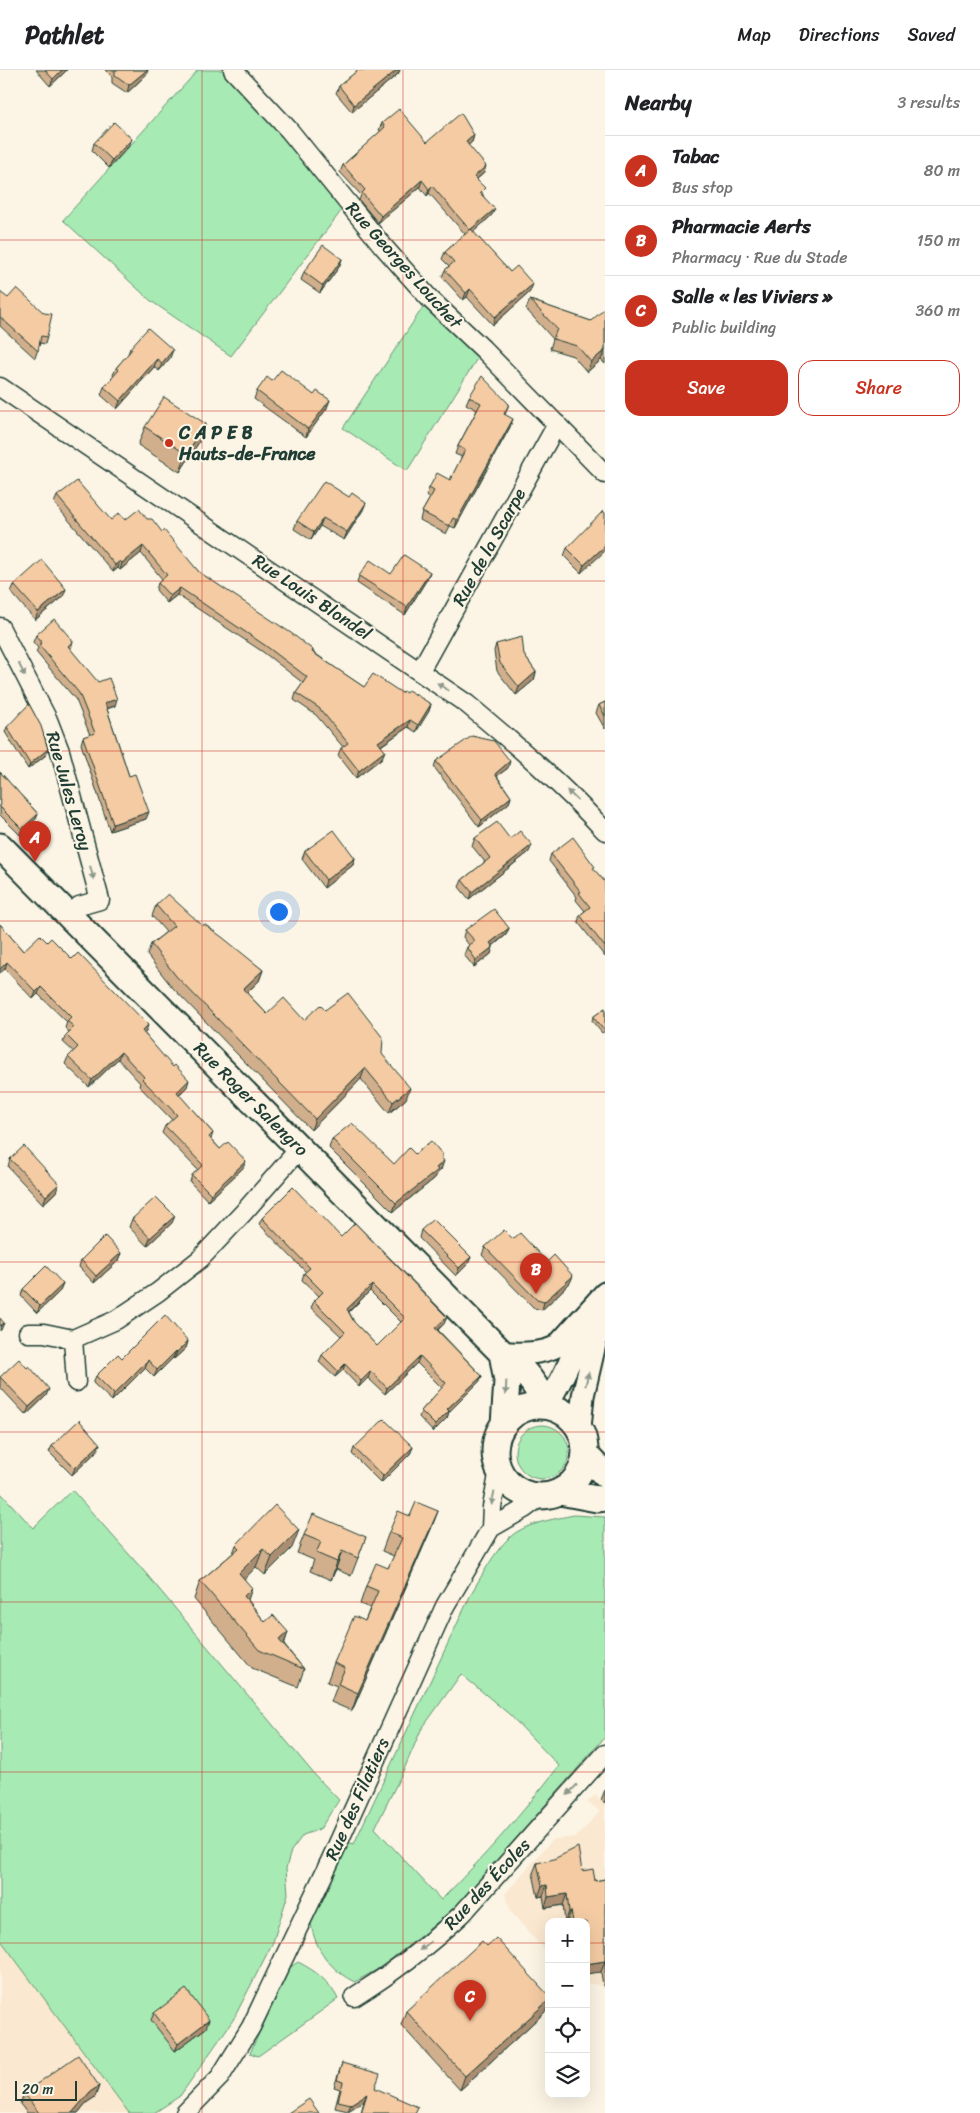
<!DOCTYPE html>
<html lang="en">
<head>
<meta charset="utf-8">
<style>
  body { margin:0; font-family:Sriracha,sans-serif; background:#f2f2f2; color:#202124 }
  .controls { position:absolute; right:15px; bottom:15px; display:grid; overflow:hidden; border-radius:10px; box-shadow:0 5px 20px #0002 }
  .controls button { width:45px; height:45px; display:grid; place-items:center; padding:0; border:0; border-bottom:1px solid #e0e0e0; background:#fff; color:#202124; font:25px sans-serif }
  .scale { position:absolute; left:15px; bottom:12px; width:62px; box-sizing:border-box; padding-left:5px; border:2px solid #1f3d34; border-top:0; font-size:14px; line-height:18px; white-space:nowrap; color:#1f3d34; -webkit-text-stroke:4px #fcf5e5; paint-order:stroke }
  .you { position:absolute; left:278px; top:841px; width:18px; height:18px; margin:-12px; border:4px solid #fff; border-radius:50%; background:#1a73e8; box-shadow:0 0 0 8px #1a73e833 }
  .badge { display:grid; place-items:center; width:32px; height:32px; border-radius:50%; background:#c8321e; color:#fff; font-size:16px; font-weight:700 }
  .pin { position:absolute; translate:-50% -41px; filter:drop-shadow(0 1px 2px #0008) }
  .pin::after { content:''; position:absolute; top:26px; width:18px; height:15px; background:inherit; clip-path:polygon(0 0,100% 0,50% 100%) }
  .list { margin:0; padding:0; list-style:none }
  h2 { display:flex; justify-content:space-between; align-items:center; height:65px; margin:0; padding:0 20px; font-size:21px }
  h2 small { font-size:16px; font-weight:400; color:#757577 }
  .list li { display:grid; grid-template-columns:32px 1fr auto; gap:15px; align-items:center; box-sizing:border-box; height:70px; padding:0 20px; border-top:1px solid #e0e0e0 }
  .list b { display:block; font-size:19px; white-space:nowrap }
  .list p { margin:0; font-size:16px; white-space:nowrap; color:#757577 }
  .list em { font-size:16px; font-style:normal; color:#757577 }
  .actions { display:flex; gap:10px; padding:15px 20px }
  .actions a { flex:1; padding:11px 0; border:1px solid #c8321e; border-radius:15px; text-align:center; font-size:18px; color:#c8321e }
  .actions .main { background:#c8321e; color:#fff }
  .icon { flex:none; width:28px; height:28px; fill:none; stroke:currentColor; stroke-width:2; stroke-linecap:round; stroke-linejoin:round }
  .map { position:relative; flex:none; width:605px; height:2043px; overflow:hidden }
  header { display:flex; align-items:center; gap:30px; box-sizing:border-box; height:70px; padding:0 25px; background:#fff; border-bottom:1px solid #e0e0e0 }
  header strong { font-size:24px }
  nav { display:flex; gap:28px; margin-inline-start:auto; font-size:18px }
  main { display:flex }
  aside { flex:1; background:#fff }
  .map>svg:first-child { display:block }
</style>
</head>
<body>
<header>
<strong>Pathlet</strong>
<nav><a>Map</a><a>Directions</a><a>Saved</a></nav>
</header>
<main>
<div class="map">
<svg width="605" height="2043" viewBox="0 0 605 2043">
  <rect width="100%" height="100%" fill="#fcf5e5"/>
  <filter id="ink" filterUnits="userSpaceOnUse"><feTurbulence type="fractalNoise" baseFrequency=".02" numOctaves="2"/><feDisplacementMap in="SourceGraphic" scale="10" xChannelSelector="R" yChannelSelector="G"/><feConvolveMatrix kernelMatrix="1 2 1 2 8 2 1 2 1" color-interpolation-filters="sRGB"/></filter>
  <g filter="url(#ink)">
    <path fill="#fae8d1" d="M595,1725L601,1730L605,1726V1920L599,1915L586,1913V1852H549V1885L511,1842L505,1824L553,1769L576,1767L586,1757L600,1741L587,1732Z
      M0,1869L129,2043H0Z"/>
    <path fill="#a8eab3" stroke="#649474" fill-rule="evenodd" d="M198,0H233L348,132L231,286L151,231L63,150Z
      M429,228L483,279L407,401L343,358Z
      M515 1382a27 27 0 1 1 54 0a27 27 0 1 1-54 0Z
      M72,1420L143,1500L314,1704L339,1730L320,1759L303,1765L291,1781L286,1798L288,1824L273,1872L233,1950L180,2026L154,2043H129L0,1869V1422L33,1458Z
      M574,1445L605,1447V1667L454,1839L383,1896L355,1912C332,1902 314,1878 311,1853L348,1772L354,1774L358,1765L472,1522C483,1504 494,1482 509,1468C524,1453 555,1449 574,1445ZM461,1604L510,1645L559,1696C521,1745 485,1786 441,1830L375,1758L405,1697L421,1660Z
      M298,1892C316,1901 329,1911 338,1929L258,1986L250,1983L289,1898Z"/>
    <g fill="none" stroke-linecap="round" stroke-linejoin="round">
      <defs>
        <path id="minor" d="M233,0L289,60L382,175L429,228L483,279L605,404
          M0,317L467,634C515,674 562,714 605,761
          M0,557L48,650L60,681L100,830L79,836L70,845
          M420,601L557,354
          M28,1263H44L73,1269
          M76,1312L73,1269L116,1250L158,1222L200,1189L244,1142L293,1086L298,1076
          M491,1458L524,1439L540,1427
          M354,1927C393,1903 429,1875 462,1844L605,1684
          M185,2043L220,2007L251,1957L331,1789L445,1536L491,1458L492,1437L499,1400"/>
        <path id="tertiary" d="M502,1283C521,1283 540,1285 557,1276L605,1223
          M546,1336C565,1306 575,1282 585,1248
          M580,1358L583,1326L605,1231"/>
        <path id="secondary" d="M0,776L502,1283C520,1296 538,1314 544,1336
          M502,1283L507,1311L504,1354
          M495 1381a45 45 0 1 1 90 0a45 45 0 1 1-90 0Z
          M586,1385L605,1405
          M560,1422L597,1429L605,1428"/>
      </defs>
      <use href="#minor" stroke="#1f3d34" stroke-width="21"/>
      <use href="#tertiary" stroke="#1f3d34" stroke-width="25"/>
      <use href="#secondary" stroke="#1f3d34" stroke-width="29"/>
      <use href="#minor" stroke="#fcf5e5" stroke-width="18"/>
      <use href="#tertiary" stroke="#fcf5e5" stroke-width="21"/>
      <use href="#secondary" stroke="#fcf5e5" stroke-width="25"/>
    </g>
    <path fill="#d2af8c" stroke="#1f3d34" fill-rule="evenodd" d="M36,0H67L50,16Z
      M105,0H148L146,5L127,23L112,13V7Z
      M358,0H400L398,4L352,42L336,23L339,16Z
      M382,53L427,72L474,65L472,72L468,75L484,103L477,109L483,125L492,145L473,162L510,202L530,222L493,255L467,227L463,230L442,207L445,200L449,196L442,189L445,182L465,164L429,123L427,126L420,117L378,153L359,130L361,125L340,102L343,95L381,61L379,60Z
      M94,73L129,76L109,98L92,81Z
      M342,189L339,197L320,223L301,210L304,202Z
      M0,222L47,267L45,274L40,273L35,288L0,256Z
      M530,230L591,251L605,241V294L601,290L587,302L573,286L550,279L553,269L526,239Z
      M130,278L170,288L159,301L154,297L117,339L101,325L104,317L114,306L113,305L116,298L128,284Z
      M257,321L327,338L306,367L254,329Z
      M469,327L509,334L505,345L510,357L455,458L450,456L446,464L420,450L422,442L430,428L426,426L429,418L450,410L462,387L455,384L458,376L477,340L466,334Z
      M145,357L199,372L180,402L138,375Z
      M57,426L111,450H125L147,449L162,462L199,502L313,580V582L337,599L364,617L402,623L431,634L429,641L416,662L408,657L381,676L382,688L356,708L338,685L341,678L343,677L316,645L294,630L296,623L303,613L263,582L177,525L167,533L156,520L158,513L162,509L141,483L120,500L118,498L113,502L54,433Z
      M363,440L344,470L320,456L311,470L294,459L297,451Z
      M605,443L581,503L564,486L567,478Z
      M430,502L427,509L405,545L357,513L359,506Z
      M14,515L63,527L35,550L11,522Z
      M36,565L71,579H70L115,636L107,639L129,706L146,749L110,761L81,674L83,667L90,665L76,630L36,582L38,578L33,572Z
      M496,574L524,585L536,602L534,610L516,625L497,601L494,581Z
      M605,632V659L596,643L599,635Z
      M7,657L46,685L28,699L5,662Z
      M436,691L508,698L497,706L511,727L509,733L479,757L434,697Z
      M0,702L38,744L36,749L20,765L0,745Z
      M475,768L529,782L469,829L459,817L462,810L485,792L472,776Z
      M305,781L355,788L353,795L324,818L302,789Z
      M551,784L594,800L605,812V887L578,852L580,845L585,841L576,830L577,827L549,791Z
      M156,835L203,856L263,900L259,911L247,923L267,944L304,950L325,940L382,984L406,1029L389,1043L361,1009L311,1060L172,917L147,885L151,874L166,862L152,846Z
      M0,854L23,881L47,872L146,962L144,963L187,1017L179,1025L213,1063L211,1069L220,1079L243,1098L208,1131L190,1112L192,1105L198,1100L162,1063L165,1056L172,1050L139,1016L140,1013L118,989L89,1017L65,994L68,987L74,982L63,972L66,965L69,962L65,958L67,952L38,924L33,929L5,899Z
      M509,858L506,865L493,876V877L491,884L474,897L464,885L467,877L469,875L463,867L465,860Z
      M605,938V961L602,963L592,951L593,947Z
      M332,1069L394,1094L415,1084L442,1088L441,1100L437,1104L435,1108L393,1142L329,1078Z
      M10,1089L56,1122L43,1134L8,1097Z
      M262,1148L341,1167L444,1254L438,1260L482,1306L479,1312L449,1342L447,1348L433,1362L419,1347L421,1341L442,1318L417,1293L385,1324L368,1308L359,1317L343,1300L335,1307L319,1292L322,1285L341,1266L311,1238L314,1231L319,1226L302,1210L304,1203L306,1202L259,1154ZM370,1221L401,1252L377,1276L354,1252L349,1242Z
      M132,1149L172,1153L147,1176L129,1157Z
      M421,1160L471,1187L468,1194L456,1206L419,1168Z
      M513,1169L570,1213L542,1240L534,1238L482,1185L485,1177Z
      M121,1183L118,1191L94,1213L79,1197L81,1190Z
      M63,1214L60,1221L37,1243L21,1226L23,1219Z
      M188,1271L186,1278L174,1289L173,1288L154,1307L145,1298L112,1331L93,1313L96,1306L122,1288Z
      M0,1307L46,1326L26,1345L0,1317Z
      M52,1376L97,1381L72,1405L49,1382Z
      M413,1377L410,1384L381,1413L352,1384L354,1378Z
      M438,1441L431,1459L352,1641L331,1632L337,1616L327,1612L334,1593L365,1551L370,1538L360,1534L366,1516L388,1498L394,1486L382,1481L389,1462L410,1446Z
      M304,1465L366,1467L351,1506L336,1499L331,1510L310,1501L314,1490L297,1483Z
      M236,1475L292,1478L265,1505L256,1497L244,1509L248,1530L265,1552L288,1562L284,1575L304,1599L298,1617L252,1598L194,1529L200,1511L233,1483Z
      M605,1720V1733L601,1730Z
      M537,1793L582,1801L595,1811L605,1809V1916H603L601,1902L586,1852H565L563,1835L545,1838L543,1826L538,1827L533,1803Z
      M487,1876L545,1942L460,2020L401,1955L406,1941Z
      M154,1943L206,1958L175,1981L151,1950Z
      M342,1993L375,2018L416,2043H361L364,2031L348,2041L335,2038L340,2019L334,2017Z
      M99,2016L95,2027L86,2033L78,2043H27L20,2034L24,2023Z"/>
    <path fill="#ab8e72" stroke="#1f3d34" d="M62,0H67L50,16L53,9Z
      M147,0H148L146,5L127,23L129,15Z
      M397,0H400L398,4L352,42L354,35Z
      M474,65L472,72L464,79L466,72Z
      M132,69L129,76L109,98L112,90Z
      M486,96L484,103L472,113L474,107Z
      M422,110L420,117L378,153L381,146Z
      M432,116L429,123L427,126L429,119Z
      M495,139L492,145L468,167L470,160Z
      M342,189L339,197L320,223L323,216Z
      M533,214L530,222L493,255L495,247Z
      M470,219L467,227L463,230L466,223Z
      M173,280L170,288L159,301L162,293Z
      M605,280L601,290L587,302L591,292Z
      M157,289L154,297L117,339L120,331Z
      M330,330L327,338L306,367L308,359Z
      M513,349L510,357L455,458L457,450Z
      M206,354L199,372L180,402L186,384Z
      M366,433L363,440L344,470L347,462Z
      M323,448L320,456L311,470L314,462Z
      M143,476L141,483L120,500L122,493Z
      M605,476V481L581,503L584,495Z
      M120,491L118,498L113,502L115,495Z
      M430,502L427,509L405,545L407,537Z
      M180,518L177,525L167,533L170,526Z
      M66,519L63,527L35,550L38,542Z
      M73,571L71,579L65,583L68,576Z
      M536,602L534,610L516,625L519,617Z
      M117,629L115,636L102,640L105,633Z
      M431,634L429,641L416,662L418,655Z
      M410,650L408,657L376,679L378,672Z
      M48,679L46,685L28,699L30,694Z
      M385,681L382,688L356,708L359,701Z
      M510,691L508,698L492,710L495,704Z
      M511,727L509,733L479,757L482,750Z
      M149,742L146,749L110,761L113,754Z
      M38,744L36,749L20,765L22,759Z
      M532,775L529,782L469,829L472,822Z
      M355,788L353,795L324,818L326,810Z
      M509,858L506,865L487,880L490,873Z
      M493,877L491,884L474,897L476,890Z
      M7,892L5,899L0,903V899Z
      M263,900L259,911L239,930L243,919Z
      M41,917L38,924L33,929L36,922Z
      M148,955L146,962L139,968L142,961Z
      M121,982L118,989L89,1017L92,1010Z
      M365,998L361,1009L311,1060L315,1049Z
      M189,1010L187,1017L174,1029L177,1022Z
      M410,1018L406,1029L389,1043L393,1032Z
      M246,1091L243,1098L208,1131L211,1124Z
      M444,1091L441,1100L437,1104L435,1108L393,1142L396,1133Z
      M59,1114L56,1122L43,1134L46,1126Z
      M175,1146L172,1153L147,1176L150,1168Z
      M121,1183L118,1191L94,1213L96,1206Z
      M471,1187L468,1194L456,1206L459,1198Z
      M573,1206L570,1213L542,1240L544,1232Z
      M63,1214L60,1221L37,1243L40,1236Z
      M372,1215L370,1221L345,1245L347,1239Z
      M447,1247L444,1254L433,1264L435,1258Z
      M4,1253L1,1260L0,1261V1256Z
      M188,1271L186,1278L174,1289L177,1282Z
      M176,1281L173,1288L154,1307L157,1300Z
      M420,1286L417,1293L385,1324L387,1318Z
      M148,1290L145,1298L112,1331L114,1324Z
      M345,1294L343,1300L335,1307L338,1301Z
      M371,1301L368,1308L359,1317L361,1311Z
      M482,1306L479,1312L449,1342L447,1348L433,1362L435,1355L447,1339Z
      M49,1319L46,1326L26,1345L29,1337Z
      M100,1374L97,1381L72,1405L75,1398Z
      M413,1377L410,1384L381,1413L383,1406Z
      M438,1441L431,1459L352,1641L358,1623Z
      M299,1460L292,1478L265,1505L272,1487Z
      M263,1479L256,1497L233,1521L239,1503Z
      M342,1481L336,1499L331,1510L337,1492Z
      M252,1518L246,1536L244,1526Z
      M288,1562L282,1580L279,1570Z
      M547,1815L543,1826L538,1827L542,1816Z
      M567,1824L563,1835L545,1838L548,1827Z
      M571,1841L567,1852H565L569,1842Z
      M605,1891L601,1902L586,1904V1894Z
      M549,1930V1933L545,1942L460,2020L465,2006Z
      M209,1950L206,1958L175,1981L178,1974Z
      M99,2016L95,2027L86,2033L78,2043H72L90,2022Z
      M367,2024L364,2031L348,2041L351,2034Z"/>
    <path fill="#f4cba3" stroke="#1f3d34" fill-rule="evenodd" d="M45,0H62L53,9Z
      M115,0H147L129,15L115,5Z
      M358,0H397L354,35L339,16Z
      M399,39L427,72L461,43L474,65L466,72L486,96L474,107L485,118L480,123L495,139L470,160L432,116L429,119L422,110L381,146L362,123L365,120L343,95L385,57L382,53Z
      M114,52L132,69L112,90L94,73Z
      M471,159L510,202L517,196L533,214L495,247L470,219L466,223L445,200L454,192L445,182Z
      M323,175L342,189L323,216L304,202Z
      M17,218L44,243L52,244L47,267L41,266L38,281L0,247V222L8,228Z
      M530,230L591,251L604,239L605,241V281V280L591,292L577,276L553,269L557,259Z
      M148,258L173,280L162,293L157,289L120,331L104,317L119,300L116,298L132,279L130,278Z
      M281,300L314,325L317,321L330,330L308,359L257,321L267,307L272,311Z
      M482,306L509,334L504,344L513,349L457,450L453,448L449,456L422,442L434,421L429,418L437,403L450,410L465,380L458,376L481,333L469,327Z
      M164,327L206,354L186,384L145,357Z
      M77,411L111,450L119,443L125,450L139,439L147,449H152L162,462L164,460L199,502L291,563L313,580L312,582L364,617L373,604L402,623L403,621L406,623L408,620L431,634L418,655L410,650L378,672L385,681L359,701L341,678L348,673L319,638L296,623L307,607L266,576L180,518L170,526L158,513L167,505L143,476L122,493L120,491L115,495L57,426Z
      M324,411L349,427L352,423L366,433L347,462L323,448L314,462L297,451Z
      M603,441L605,443V476L584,495L567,478Z
      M404,485L430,502L407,537L359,506L370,490L391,504Z
      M42,490L66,519L38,542L14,515Z
      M54,549L73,571L68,576L98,612L109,608L117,629L105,633L129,706L135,704L149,742L113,754L83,667L95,663L79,623L39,575L42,573L36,565Z
      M522,567L524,585L536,602L519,617L500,593L496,574Z
      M605,632V646L599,635Z
      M29,634L41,656L48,679L30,694L7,657Z
      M472,666L494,671L510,691L495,704L511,727L482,750L436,691Z
      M0,702L38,744L22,759L0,737Z
      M497,752L510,769L520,761L532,775L472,822L462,810L490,788L475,768Z
      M334,760L355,788L326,810L305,781Z
      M573,767L595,797L593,798L605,812V877L580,845L590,837L579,823L581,822L551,784Z
      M168,824L203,856L204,854L222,867L263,900L243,919L267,944L284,928L304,950L320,935L325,940L348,923L383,968L382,984L410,1018L393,1032L365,998L315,1049L176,906L151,874L174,856L156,835Z
      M494,839L509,858L490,873L493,877L476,890L467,877L475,871L465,860Z
      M0,854L23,881L40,865L47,872L51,868L72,889L78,883L148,955L142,961L173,997L175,995L189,1010L177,1022L213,1063L209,1067L220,1079L228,1072L246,1091L211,1124L192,1105L203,1095L165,1056L177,1045L142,1009L144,1007L121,982L92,1010L68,987L78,977L66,965L74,957L67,951L71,947L41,917L36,922L7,892L0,899Z
      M605,938V958L603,959L593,947Z
      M352,1053L394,1094L409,1078L415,1084L431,1071L443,1085L441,1087L444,1091L436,1098L438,1100L396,1133L332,1069Z
      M24,1076L59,1114L46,1126L10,1089Z
      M293,1117L341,1167L355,1153L447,1247L435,1258L482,1306L447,1339L449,1341L435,1355L421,1341L446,1313L420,1286L387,1318L371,1301L361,1311L345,1294L338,1301L322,1285L345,1262L314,1231L323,1222L304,1203L310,1198L262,1148ZM372,1215L405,1248L377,1276L354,1252L347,1239Z
      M156,1127L175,1146L150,1168L132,1149Z
      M433,1149L471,1187L459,1198L421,1160Z
      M504,1160L513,1169L520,1163L547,1192L554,1185L573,1206L544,1232L537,1230L485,1177Z
      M105,1166L121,1183L96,1206L81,1190Z
      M46,1196L63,1214L40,1236L23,1219Z
      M165,1245L188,1271L177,1282L176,1281L157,1300L148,1290L114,1324L96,1306L118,1284L122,1288Z
      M0,1248L4,1253L0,1256Z
      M19,1289L27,1298L29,1296L49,1319L29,1337L0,1307Z
      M384,1349L413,1377L383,1406L354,1378Z
      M79,1350L100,1374L75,1398L52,1376Z
      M416,1432L438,1441L358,1623L338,1614L345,1598L334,1593L354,1546L365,1551L378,1521L366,1516L376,1493L388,1498L402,1468L389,1462L398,1441L410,1446Z
      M275,1435L299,1460L272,1487L263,1479L239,1503L252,1518L244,1526L265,1552L273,1545L288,1562L279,1570L304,1599L259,1580L200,1511L239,1478L236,1475Z
      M313,1444L366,1467L358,1488L342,1481L337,1492L316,1483L321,1472L304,1465Z
      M578,1777L582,1801L593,1799L595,1811L605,1809V1894V1891L586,1894V1852H573L571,1841L569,1842L567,1824L548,1827L547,1815L542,1816L537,1793L554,1789Z
      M496,1868L549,1926V1930L465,2006L406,1941L482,1871L487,1876Z
      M186,1919L209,1950L178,1974L154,1943Z
      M78,1985L99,2016L90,2022L72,2043H39L24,2023Z
      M342,1993L380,2004L375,2018L418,2037L415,2043H361L367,2024L351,2034L338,2031L343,2012L337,2010Z
      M309,2029L319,2043H288Z"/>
    <defs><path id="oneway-solid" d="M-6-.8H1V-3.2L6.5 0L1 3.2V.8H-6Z" transform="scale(1.25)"/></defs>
    <g fill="#8e998c">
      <use href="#oneway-solid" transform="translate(22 600) rotate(63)"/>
      <use href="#oneway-solid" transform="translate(443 617) rotate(-145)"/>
      <use href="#oneway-solid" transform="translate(572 725) rotate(-137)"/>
      <use href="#oneway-solid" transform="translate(92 803) rotate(75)"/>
      <use href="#oneway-solid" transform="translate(587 1309) rotate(-77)"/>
      <use href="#oneway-solid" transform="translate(506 1318) rotate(93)"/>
      <use href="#oneway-solid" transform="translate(493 1428) rotate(101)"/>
      <use href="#oneway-solid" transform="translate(572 1720) rotate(133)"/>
      <use href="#oneway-solid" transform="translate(425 1876) rotate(142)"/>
    </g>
  </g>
  <path fill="none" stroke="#c8321e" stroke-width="1" stroke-opacity="0.55" d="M202,0V2043M403,0V2043M0,170H605M0,341H605M0,511H605M0,681H605M0,851H605M0,1022H605M0,1192H605M0,1362H605M0,1532H605M0,1702H605M0,1873H549M586,1873H605"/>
  <circle fill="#c8321e" stroke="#fcf5e5" stroke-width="2" cx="169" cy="373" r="5"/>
  <g text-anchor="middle" stroke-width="4" stroke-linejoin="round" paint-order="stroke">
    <g font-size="18" fill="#1f3d34" stroke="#fcf5e5">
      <text transform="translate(404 195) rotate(48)" y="6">Rue Georges Louchet</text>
      <text transform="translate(489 477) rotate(-61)" y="6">Rue de la Scarpe</text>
      <text transform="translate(312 527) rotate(34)" y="6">Rue Louis Blondel</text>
      <text transform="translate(69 721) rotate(74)" y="6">Rue Jules Leroy</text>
      <text transform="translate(251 1029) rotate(45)" y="6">Rue Roger Salengro</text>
      <text transform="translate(357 1729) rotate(-66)" y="6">Rue des Filatiers</text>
      <text transform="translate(487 1814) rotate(-47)" y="6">Rue des Écoles</text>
    </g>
    <g font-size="18" font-weight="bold" fill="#1f3d34" stroke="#fcf5e5" text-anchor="start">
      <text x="179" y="369">C A P E B<tspan x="179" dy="21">Hauts-de-France</tspan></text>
    </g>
  </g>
</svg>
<div class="controls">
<button>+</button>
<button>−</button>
<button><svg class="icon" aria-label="locate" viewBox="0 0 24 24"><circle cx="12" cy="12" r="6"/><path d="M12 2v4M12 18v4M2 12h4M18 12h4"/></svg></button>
<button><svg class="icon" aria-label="layers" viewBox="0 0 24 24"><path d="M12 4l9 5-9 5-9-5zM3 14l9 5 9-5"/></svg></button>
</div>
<div class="scale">20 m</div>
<div class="you"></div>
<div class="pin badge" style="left:35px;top:792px">A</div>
<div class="pin badge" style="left:536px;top:1224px">B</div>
<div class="pin badge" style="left:470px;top:1951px">C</div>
</div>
<aside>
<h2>Nearby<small>3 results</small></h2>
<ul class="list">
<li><span class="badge">A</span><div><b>Tabac</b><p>Bus stop</p></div><em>80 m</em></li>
<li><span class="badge">B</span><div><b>Pharmacie Aerts</b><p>Pharmacy · Rue du Stade</p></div><em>150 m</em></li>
<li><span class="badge">C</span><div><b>Salle « les Viviers »</b><p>Public building</p></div><em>360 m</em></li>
</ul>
<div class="actions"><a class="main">Save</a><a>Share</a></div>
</aside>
</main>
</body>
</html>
